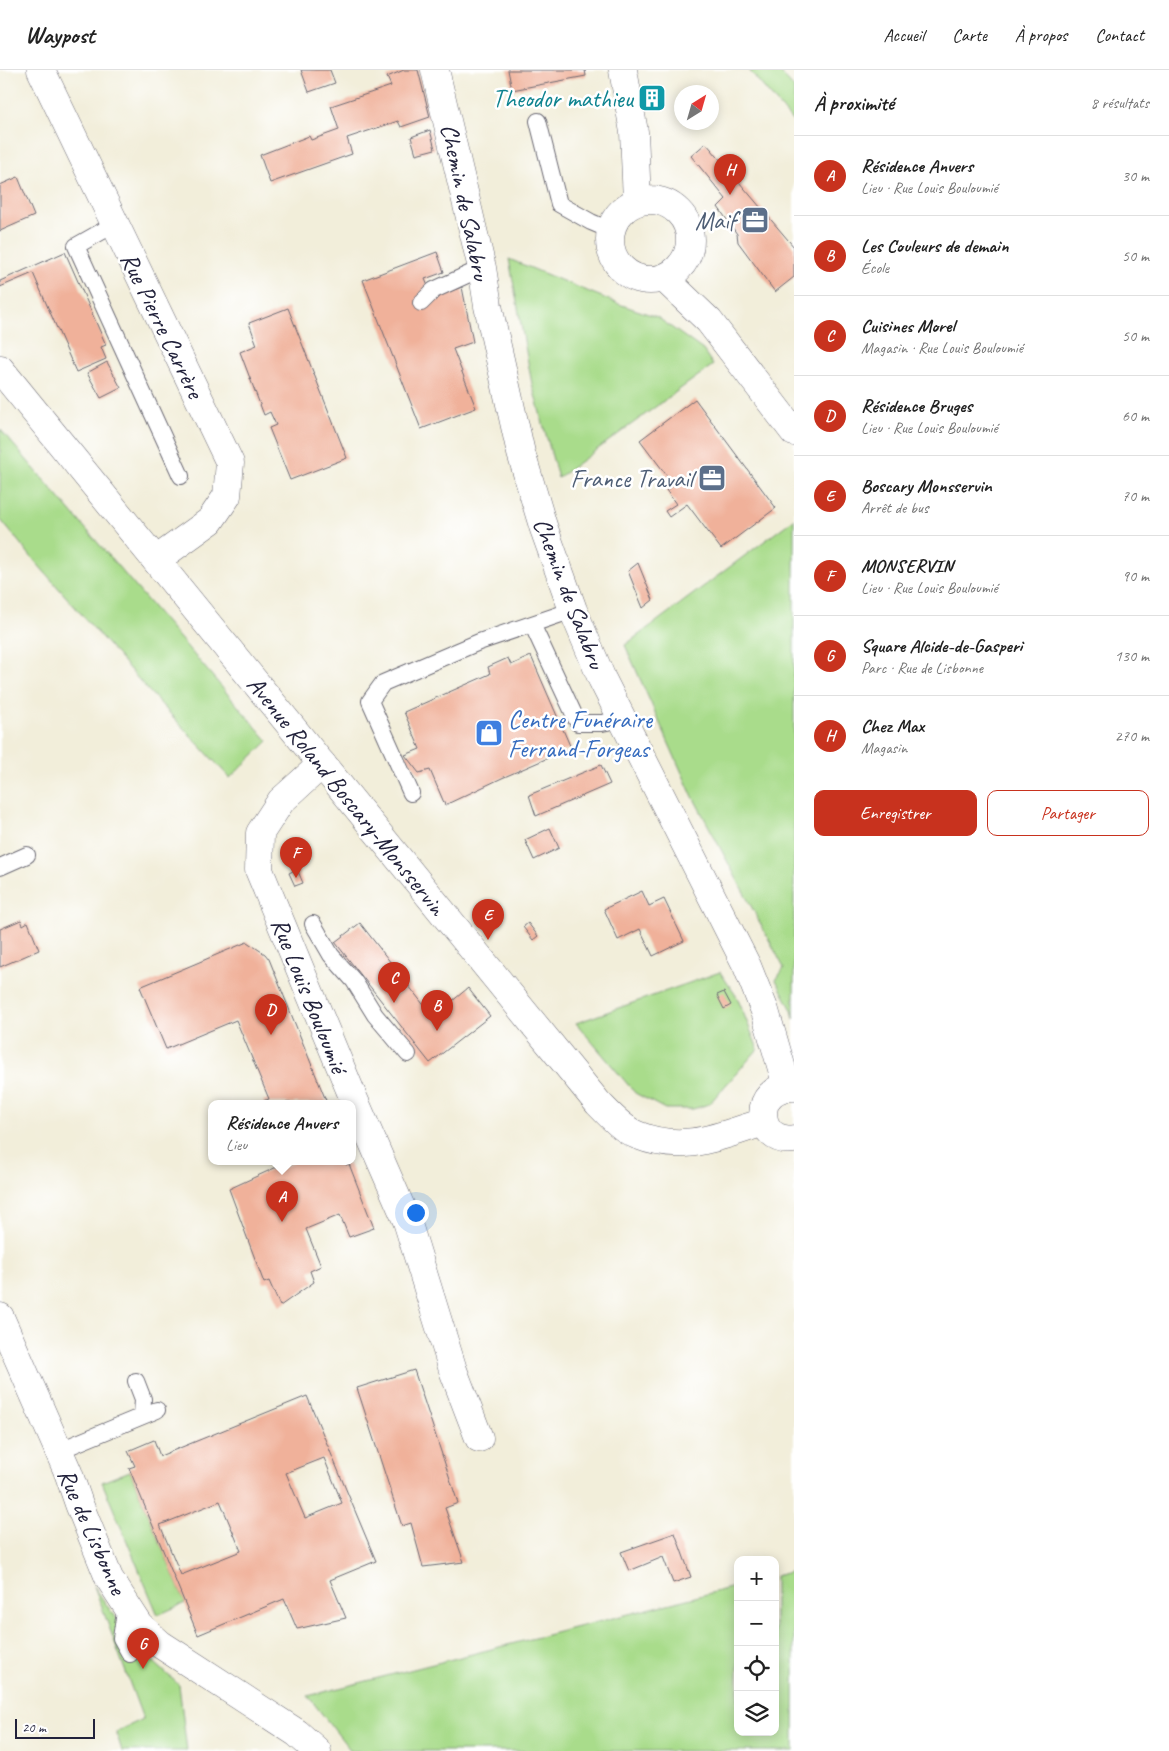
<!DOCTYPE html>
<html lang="fr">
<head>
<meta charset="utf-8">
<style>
  body { margin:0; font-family:Caveat,sans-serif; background:#f2f2f2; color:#222 }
  .controls { position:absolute; right:15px; bottom:15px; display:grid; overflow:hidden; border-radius:10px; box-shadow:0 2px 12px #0003 }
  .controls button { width:45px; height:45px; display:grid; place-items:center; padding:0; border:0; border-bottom:1px solid #e0e0e0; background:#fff; color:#222; font:25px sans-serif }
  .compass { position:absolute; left:674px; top:15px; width:45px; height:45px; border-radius:50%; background:#fff; box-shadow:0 2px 12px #0003; rotate:37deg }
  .scale { position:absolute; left:15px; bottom:12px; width:80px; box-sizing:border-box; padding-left:5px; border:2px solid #22223b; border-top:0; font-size:14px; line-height:18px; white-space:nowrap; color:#22223b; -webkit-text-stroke:4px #fff; paint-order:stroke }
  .you { position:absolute; left:415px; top:1142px; width:18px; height:18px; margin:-12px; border:4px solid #fff; border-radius:50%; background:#1a73e8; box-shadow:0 0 0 8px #1a73e833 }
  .badge { display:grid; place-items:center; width:32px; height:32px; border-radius:50%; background:#c8321e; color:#fff; font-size:16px; font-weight:700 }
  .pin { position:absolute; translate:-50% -41px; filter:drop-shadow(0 1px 2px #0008) }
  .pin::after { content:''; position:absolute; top:26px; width:18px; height:15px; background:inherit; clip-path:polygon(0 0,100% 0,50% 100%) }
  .popup { position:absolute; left:208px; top:1030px; width:148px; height:65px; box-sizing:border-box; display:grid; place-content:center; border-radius:10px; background:#fff; filter:drop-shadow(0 1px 4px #0005); font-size:16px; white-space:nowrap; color:#767676 }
  .popup b { font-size:19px; color:#222 }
  .popup::after { content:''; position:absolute; left:50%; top:100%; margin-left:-10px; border:10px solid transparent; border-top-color:#fff }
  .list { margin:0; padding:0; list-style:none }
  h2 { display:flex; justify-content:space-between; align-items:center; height:65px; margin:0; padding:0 20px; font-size:21px }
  h2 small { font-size:16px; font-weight:400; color:#767676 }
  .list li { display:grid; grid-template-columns:32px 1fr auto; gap:15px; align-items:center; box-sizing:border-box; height:80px; padding:0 20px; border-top:1px solid #e0e0e0 }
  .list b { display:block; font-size:19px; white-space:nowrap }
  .list p { margin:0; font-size:16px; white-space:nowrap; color:#767676 }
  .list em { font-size:16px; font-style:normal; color:#767676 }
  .actions { display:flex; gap:10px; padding:15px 20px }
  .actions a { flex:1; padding:11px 0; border:1px solid #c8321e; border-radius:10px; text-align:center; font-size:18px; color:#c8321e }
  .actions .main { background:#c8321e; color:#fff }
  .icon { flex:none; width:28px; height:28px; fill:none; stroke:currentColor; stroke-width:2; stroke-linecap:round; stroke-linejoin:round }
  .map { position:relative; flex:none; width:794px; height:1681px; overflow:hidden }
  header { display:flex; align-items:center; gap:30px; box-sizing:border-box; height:70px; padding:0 25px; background:#fff; border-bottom:1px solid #e0e0e0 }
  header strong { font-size:24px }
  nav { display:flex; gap:28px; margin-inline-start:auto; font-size:18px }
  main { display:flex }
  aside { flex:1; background:#fff }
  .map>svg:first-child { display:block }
</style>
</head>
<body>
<header>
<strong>Waypost</strong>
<nav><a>Accueil</a><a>Carte</a><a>À propos</a><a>Contact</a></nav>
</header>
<main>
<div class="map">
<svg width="794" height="1681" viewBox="0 0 794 1681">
  <rect width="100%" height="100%" fill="#fff"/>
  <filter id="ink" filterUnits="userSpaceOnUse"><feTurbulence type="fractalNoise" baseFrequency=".02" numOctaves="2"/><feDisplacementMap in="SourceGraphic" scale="10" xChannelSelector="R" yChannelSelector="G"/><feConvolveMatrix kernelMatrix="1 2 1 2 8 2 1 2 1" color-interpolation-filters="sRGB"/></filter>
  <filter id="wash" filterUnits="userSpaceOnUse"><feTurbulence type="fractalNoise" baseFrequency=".0096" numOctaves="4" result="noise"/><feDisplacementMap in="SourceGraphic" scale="20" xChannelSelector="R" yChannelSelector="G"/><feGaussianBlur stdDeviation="1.12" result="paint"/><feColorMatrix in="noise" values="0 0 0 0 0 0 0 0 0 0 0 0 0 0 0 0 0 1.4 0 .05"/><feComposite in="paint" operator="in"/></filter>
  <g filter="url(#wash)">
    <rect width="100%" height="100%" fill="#f2eeda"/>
    <path fill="#a9dc8b" stroke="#667f63" d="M749,0H778L794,18V53Z
      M509,189L619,234L657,247L703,280L713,295L558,408L532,314Z
      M0,360H1L268,671L230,708L146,618L33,489L0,449Z
      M794,449V949L792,940L776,910L784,898L690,721L625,575Z
      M720,902L737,927L758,979L709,1034L693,1039H665L635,1023L576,953Z
      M130,1401L185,1533L158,1545L102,1412Z
      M794,1501V1681H351L308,1626L738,1516V1662H775V1506Z
      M94,1516L122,1558L144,1583L179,1615L187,1681H122L116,1662L143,1649Z"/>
    <g id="blocks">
      <path fill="#f0b19a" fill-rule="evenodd" d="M301,0H330L335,13L309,22Z
        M404,0H418L430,47L401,57L398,51L347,68L352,84L270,113L260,85L309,66L311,70L339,60L331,36L391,16L387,7Z
        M508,0H585L586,6L512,20Z
        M655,19L657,35L649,36L646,21Z
        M430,60L435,79L416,84L411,67Z
        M706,73L794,177V207L775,222L738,172L737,164L718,137L726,129L691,86Z
        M18,107L34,146L0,161V115Z
        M65,182L106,275L101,277L106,289L76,302L33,203L0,217V211Z
        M437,182L444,202L425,209L433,228L462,217L473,272L453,279L476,338L421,359L363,210Z
        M288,238L347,388L290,410L269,358L276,355L270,342L264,345L240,282L257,275L249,253Z
        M107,292L121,318L101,328L87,303Z
        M695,329L776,438L721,479L687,434L669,447L665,441L676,434L666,420L674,415L640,370Z
        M638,493L653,530L643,538L628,501Z
        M531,586L571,678L502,708L445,735L430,700L419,703L405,685L420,679L404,642L490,604L488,597L508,588L511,595Z
        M601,695L610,714L536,746L529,725Z
        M550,758L559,778L534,790L525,770Z
        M297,799L303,813L295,816L289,803Z
        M642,821L649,836L664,829L684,871L653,886L640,859L618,870L604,839Z
        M21,850L23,855L28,852L39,880L0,897V859Z
        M360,853L433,947L468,918L490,946L430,993L335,872Z
        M528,853L538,866L533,870L523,857Z
        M247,872L265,884L269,889L327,1033H264L263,1031L269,1029L236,950L166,979L140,917Z
        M724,922L731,935L724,939L717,925Z
        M296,1091H344L346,1095L349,1094L374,1158L349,1167L340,1145L306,1159L321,1196L310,1201L314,1212L280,1236L269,1211L264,1213L229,1119L279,1096L280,1099Z
        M414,1300L458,1433L445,1438L464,1492L423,1497L411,1453L402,1456L357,1318Z
        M307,1326L376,1491L330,1510L346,1548L297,1559L284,1529L198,1565L129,1398L135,1396L128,1381L154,1370L160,1386ZM324,1388L342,1433L305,1448L286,1403ZM220,1431L241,1481L181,1505L160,1455Z
        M675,1463L691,1507L673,1513L663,1487L629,1501L621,1482Z"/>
    </g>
  </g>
  <g filter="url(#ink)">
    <use href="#blocks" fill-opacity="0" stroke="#6b6973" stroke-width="1"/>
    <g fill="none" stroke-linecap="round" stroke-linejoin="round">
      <defs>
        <path id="lane" d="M538,51L559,134L591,152L610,160
          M115,154L76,176L181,406
          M421,233L434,220L482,198
          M532,554L578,653H602L622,649
          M411,723L370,631L383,613L479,572L573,540
          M0,797L27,785
          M313,854L331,885L354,911L375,945L408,984
          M136,1311L143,1329L142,1346
          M58,1381L157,1340
          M126,1535L121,1568L130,1584"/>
        <path id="street" d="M41,0L230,393L227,426L210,451L156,490
          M435,0L482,198L488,236L521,383L543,456L573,540L602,609L747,896L765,941L787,1016
          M623,0L634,62L637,131
          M610 170a40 40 0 1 1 80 0a40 40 0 1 1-80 0Z
          M664,208L709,251L794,362
          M322,694L281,731L260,763L259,800L353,1027L407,1151L453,1300L479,1368
          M0,1247L68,1402L79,1434L109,1508L140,1556L160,1574L297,1663L317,1681"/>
        <path id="secondary" d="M0,299L598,1033C609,1044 622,1059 637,1065C684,1084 720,1066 764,1052
          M794,1017C751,1015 755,1075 794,1069"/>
      </defs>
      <use href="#lane" stroke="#6b6973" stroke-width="18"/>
      <use href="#street" stroke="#6b6973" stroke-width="29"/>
      <use href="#secondary" stroke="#6b6973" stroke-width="29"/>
      <use href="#lane" stroke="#fff" stroke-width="16"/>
      <use href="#street" stroke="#fff" stroke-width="28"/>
      <use href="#secondary" stroke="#fff" stroke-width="28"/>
    </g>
  </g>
  <defs>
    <symbol id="building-square" viewBox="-11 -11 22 22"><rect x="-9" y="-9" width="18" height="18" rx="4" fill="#0f9aa8" stroke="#fff"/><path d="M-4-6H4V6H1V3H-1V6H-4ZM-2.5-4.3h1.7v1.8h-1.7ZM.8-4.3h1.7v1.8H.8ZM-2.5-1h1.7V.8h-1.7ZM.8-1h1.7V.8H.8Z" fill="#fff"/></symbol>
    <symbol id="office-square" viewBox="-11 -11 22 22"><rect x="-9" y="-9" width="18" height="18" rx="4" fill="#5c6f8a" stroke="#fff"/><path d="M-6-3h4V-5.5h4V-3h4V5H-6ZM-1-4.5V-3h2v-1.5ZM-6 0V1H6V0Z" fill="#fff"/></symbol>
    <symbol id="shop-square" viewBox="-11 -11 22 22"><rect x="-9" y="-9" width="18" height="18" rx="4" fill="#3f7fe0" stroke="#fff"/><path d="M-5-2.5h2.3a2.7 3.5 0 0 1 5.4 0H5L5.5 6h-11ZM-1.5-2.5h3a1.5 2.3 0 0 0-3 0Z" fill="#fff"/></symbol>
  </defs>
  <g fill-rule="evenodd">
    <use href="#building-square" x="636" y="12" width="32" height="32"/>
    <use href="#office-square" x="739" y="134" width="32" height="32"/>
    <use href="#office-square" x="696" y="392" width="32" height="32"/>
    <use href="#shop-square" x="473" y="647" width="32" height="32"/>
  </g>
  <g text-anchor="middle" stroke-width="5" stroke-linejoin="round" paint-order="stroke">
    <g font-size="25" fill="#0d838f" stroke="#fff" text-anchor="end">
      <text x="633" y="37">Theodor mathieu</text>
    </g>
    <g font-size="25" fill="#22223b" stroke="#fff">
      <text transform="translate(466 132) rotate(78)" y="9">Chemin de Salabru</text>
      <text transform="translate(163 255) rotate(64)" y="9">Rue Pierre Carrère</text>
      <text transform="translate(570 523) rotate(69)" y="9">Chemin de Salabru</text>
      <text transform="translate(347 725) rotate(51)" y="9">Avenue Roland Boscary-Monsservin</text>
      <text transform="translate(310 925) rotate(68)" y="9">Rue Louis Bouloumié</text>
      <text transform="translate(93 1461) rotate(66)" y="9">Rue de Lisbonne</text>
    </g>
    <g font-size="25" fill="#4e5e75" stroke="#fff" text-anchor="end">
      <text x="736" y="159">Maif</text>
      <text x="693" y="417">France Travail</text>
    </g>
    <g font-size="25" fill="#366cbe" stroke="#fff" text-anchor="start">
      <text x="508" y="658">Centre Funéraire<tspan x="508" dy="29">Ferrand-Forgeas</tspan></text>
    </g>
  </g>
</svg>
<div class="controls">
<button>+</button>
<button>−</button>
<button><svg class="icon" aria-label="locate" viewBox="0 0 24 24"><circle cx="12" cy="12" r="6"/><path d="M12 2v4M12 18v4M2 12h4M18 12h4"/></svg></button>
<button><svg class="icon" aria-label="layers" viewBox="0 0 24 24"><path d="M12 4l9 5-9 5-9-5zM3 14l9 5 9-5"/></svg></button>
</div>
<svg class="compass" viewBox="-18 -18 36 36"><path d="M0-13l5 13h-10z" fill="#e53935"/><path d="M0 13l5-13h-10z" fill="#767676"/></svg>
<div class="scale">20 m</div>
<div class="you"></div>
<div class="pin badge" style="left:282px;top:1152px">A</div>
<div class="popup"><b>Résidence Anvers</b>Lieu</div>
<div class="pin badge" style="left:437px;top:961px">B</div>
<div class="pin badge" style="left:394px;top:933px">C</div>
<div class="pin badge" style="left:271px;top:965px">D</div>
<div class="pin badge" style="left:488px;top:870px">E</div>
<div class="pin badge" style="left:296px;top:808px">F</div>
<div class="pin badge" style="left:143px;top:1599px">G</div>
<div class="pin badge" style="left:730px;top:125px">H</div>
</div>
<aside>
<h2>À proximité<small>8 résultats</small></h2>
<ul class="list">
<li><span class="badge">A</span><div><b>Résidence Anvers</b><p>Lieu · Rue Louis Bouloumié</p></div><em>30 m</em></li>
<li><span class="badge">B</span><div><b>Les Couleurs de demain</b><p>École</p></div><em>50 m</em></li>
<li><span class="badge">C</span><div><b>Cuisines Morel</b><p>Magasin · Rue Louis Bouloumié</p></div><em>50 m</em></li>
<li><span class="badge">D</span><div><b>Résidence Bruges</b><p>Lieu · Rue Louis Bouloumié</p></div><em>60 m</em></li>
<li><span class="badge">E</span><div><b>Boscary Monsservin</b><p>Arrêt de bus</p></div><em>70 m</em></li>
<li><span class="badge">F</span><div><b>MONSERVIN</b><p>Lieu · Rue Louis Bouloumié</p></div><em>90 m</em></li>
<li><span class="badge">G</span><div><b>Square Alcide-de-Gasperi</b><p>Parc · Rue de Lisbonne</p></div><em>130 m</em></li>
<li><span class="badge">H</span><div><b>Chez Max</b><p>Magasin</p></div><em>270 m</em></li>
</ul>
<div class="actions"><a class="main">Enregistrer</a><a>Partager</a></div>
</aside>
</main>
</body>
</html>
